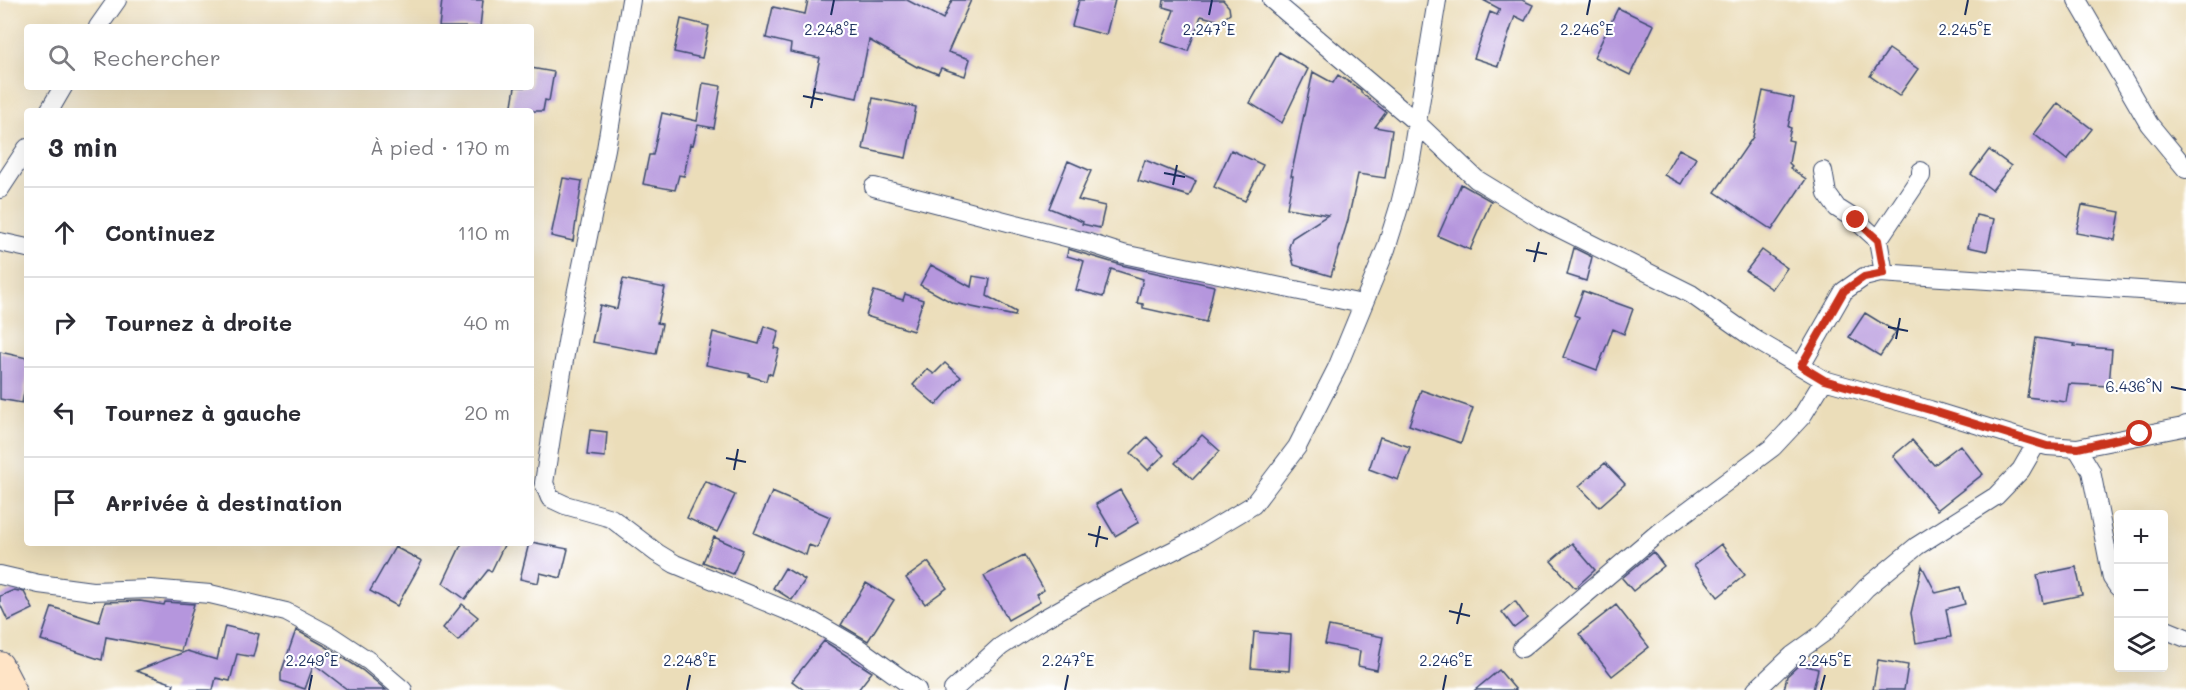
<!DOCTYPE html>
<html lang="fr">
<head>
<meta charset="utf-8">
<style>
  body { margin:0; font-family:Mali,sans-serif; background:#f7f7f7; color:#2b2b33 }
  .controls { position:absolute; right:18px; bottom:18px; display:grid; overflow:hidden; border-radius:6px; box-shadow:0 6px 24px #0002 }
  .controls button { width:54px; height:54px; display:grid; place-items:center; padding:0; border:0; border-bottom:2px solid #e1e1e2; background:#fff; color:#2b2b33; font:30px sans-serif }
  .stop { position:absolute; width:18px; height:18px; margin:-14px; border:4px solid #c8321e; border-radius:50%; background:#fff }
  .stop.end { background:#c8321e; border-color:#fff; box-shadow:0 2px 6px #0008 }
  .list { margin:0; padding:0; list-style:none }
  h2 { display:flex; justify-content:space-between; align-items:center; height:78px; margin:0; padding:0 24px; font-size:26px }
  h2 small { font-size:20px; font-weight:400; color:#7c7c81 }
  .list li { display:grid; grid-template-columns:39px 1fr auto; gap:18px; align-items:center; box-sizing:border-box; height:90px; padding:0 24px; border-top:2px solid #e1e1e2 }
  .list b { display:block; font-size:22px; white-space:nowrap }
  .list em { font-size:20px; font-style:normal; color:#7c7c81 }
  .icon { flex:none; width:33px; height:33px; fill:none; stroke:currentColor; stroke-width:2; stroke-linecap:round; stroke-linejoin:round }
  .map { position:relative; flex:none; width:2186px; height:690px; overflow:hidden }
  .search { position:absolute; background:#fff; box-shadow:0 6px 24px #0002; left:24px; top:24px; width:510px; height:66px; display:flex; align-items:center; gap:15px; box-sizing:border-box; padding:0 21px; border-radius:6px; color:#7c7c81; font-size:22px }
  .panel { position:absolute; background:#fff; box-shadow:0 6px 24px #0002; left:24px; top:108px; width:510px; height:438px; border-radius:6px }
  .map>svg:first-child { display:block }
</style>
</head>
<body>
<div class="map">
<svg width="2186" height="690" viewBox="0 0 2186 690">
  <rect width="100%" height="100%" fill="#fff"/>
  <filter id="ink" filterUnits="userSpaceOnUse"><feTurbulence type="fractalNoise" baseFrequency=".0167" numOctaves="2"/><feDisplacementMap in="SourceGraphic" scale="12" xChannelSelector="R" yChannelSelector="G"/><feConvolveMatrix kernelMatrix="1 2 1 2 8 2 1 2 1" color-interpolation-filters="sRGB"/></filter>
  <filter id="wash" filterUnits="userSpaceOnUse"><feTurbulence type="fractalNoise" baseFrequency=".008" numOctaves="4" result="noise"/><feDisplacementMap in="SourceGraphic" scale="24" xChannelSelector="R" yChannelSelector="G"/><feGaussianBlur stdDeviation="1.35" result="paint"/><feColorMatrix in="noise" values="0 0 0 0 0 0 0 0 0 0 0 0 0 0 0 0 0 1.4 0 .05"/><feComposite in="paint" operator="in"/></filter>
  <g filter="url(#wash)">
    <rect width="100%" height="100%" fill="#ebddb9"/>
    <g id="blocks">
      <path fill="#b596dd" d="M442,0H483L480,27H439Z
        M808,0H907L943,19L952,0H971L948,52L970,59L965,76L941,68L938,74L918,66L917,67L869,40L857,98L813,89L820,58L790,52L791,44L766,38L773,7L805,14Z
        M1079,0H1115L1106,35L1072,26Z
        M1164,0H1223L1229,7L1230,14L1220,21L1201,16L1188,51L1162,42L1174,10L1163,7Z
        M1483,0H1522L1533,5L1525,21L1515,16L1498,66L1474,58L1490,12L1497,15L1500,9Z
        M1618,8L1654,25L1630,75L1594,57Z
        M681,19L709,26L702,58L674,52Z
        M1889,49L1918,69L1899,96L1870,76Z
        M1279,52L1308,69L1282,123L1250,103Z
        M531,68L554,72L549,101L545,100L543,111H511L515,87H531Z
        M1313,72L1333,83L1338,75L1361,90V93L1386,112L1375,127L1392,130L1385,178L1358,174L1348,220L1331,276L1294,265L1289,247L1292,238L1328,215L1287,208L1293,176H1291Z
        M703,83L721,86L714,128L698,125L693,145L690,144L684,176L679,175L675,190L643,184L649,155H653L662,113L697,121Z
        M1763,91L1794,98L1788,127L1791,128L1788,140L1793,141L1789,163L1792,166L1790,168L1806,179L1772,230L1715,192L1753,137Z
        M873,98L916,107L906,158L863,149Z
        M2058,103L2092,129L2067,160L2034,134Z
        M1679,149L1696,158L1681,184L1664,175Z
        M1231,150L1263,165L1245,201L1214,187Z
        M1989,150L2011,166L1992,190L1971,174Z
        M1145,160L1196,181L1189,196L1138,181Z
        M1068,161L1091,171L1078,200L1105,206L1100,228L1082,224L1083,222L1049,208Z
        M563,178L582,181L573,241L551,236Z
        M1461,184L1491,201L1470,250L1438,236Z
        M2082,205L2120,212L2115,240L2076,233Z
        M1976,215L1994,219L1987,251L1968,247Z
        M1574,248L1592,257L1586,281L1567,275Z
        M1068,249L1121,265L1214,286L1206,322L1143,308V304L1137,303L1143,279L1111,269L1103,297L1076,290L1084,261L1067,256Z
        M1762,250L1787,268L1772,289L1746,271Z
        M931,265L971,287L973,276L990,279L987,296L1016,312L1015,316L953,303L920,285Z
        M623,279L665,288L657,323L662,324L656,354L592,342L600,305L617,309Z
        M874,291L903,300L905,294L923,300L913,331L866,316Z
        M1583,291L1633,309L1624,334L1613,329L1597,370L1563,357L1579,317L1574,315Z
        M1865,313L1896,332L1880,356L1849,337Z
        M764,326L779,331L774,348L779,349L772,375L768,373L766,381L749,376L750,374L706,365L713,332L759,344Z
        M2036,338L2075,344L2074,346L2112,349L2109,386L2069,384L2066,402L2027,397Z
        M0,352L27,358V379L22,403L0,399Z
        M945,363L961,377L936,405L913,385L927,369L934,374Z
        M1421,390L1473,408L1461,443L1409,425Z
        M590,430L607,432L605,457L587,455Z
        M1202,435L1220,451L1193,479L1175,463Z
        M1147,437L1164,455L1148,470L1131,453Z
        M1380,437L1410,447L1398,480L1369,469Z
        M1912,440L1934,465L1960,445L1983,474L1937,510L1893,456Z
        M1605,463L1625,484L1599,507L1579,486Z
        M705,481L735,495L717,532L687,518Z
        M1120,490L1139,522L1115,536L1096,504Z
        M772,492L830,517L817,548L809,545L806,555L754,533Z
        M714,537L743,550L733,574L703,562Z
        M531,542L568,549L561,578L540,573L538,583L520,579L529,543Z
        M462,543H505L491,572L488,570L465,599L443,583Z
        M1572,543L1595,570L1575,588L1551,561Z
        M1721,544L1745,575L1718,597L1694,565Z
        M395,547L422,561L397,606L370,591Z
        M1653,552L1664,566L1633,591L1622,578Z
        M1024,555L1044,590L1036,595L1040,602L1008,620L984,576Z
        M928,562L947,588L925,604L906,578Z
        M1922,566L1936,593L1960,587L1965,604L1946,609L1951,637L1916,643L1911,613Z
        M2076,567L2082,595L2043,603L2037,575Z
        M785,568L805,580L792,600L773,588Z
        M866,583L894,600L868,641L841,625Z
        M14,590L24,592L33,609L8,621L0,604V596Z
        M140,601L164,605L165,602L194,604L181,651L106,637L102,660L41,640L52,607L99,622L105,602Z
        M1515,601L1527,618L1514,628L1502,612Z
        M462,604L478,617L458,641L443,628Z
        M1616,605L1649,647L1612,676L1579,634Z
        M225,626L259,634L253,657L237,654L230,681L216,678L213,690H172L174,684L136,671L187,651L217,660Z
        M1329,626L1383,637L1377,670L1358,666L1360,651L1325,644Z
        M296,630L325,646L362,670L386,690H348L314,664L305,689L281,681V673Z
        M1254,632L1291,635L1289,671L1251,668Z
        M824,641L872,672L858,690H804L792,681Z
        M1878,660L1908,665L1904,690H1873Z
        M1800,664L1818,669L1813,690H1784L1787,676Z
        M1499,670L1516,690H1475Z"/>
    </g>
  </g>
  <g filter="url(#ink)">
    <use href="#blocks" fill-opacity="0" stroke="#3a496c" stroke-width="1.5"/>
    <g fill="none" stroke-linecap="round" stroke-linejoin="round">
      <defs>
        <path id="street" d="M631,0L606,149L571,319L553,425L544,483L550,498L565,505L611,518L657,553L675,564L812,621L857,647L917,690
          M1272,0L1417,123L1476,179L1543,220L1691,294L1756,340L1824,380L1930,410L2047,446L2077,448L2183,427L2186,425
          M2077,0L2149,124L2186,169
          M98,27L117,0
          M49,111L63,87
          M1823,171L1827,194L1837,208L1856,220L1878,240
          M874,187L1089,243L1123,254L1362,304
          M0,189L27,148
          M0,242L27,248
          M1884,273L1878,240L1921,176V171
          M1801,366L1844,291L1864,277L1880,273L2186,293
          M2077,448L2091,471L2112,578L2118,587
          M0,575L39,584L92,591L150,589L210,594L286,612L331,636L369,661L403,690
          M2164,629L2186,638
          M1522,648L1658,533L1773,447L1802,416L1824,380
          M953,690L1000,647L1038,622L1095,590L1198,538L1253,505L1297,447L1337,368L1386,249L1400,204L1411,159L1437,0
          M1756,690L1793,655L1825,632L1866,588L1917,546L1996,496L2021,470L2036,444"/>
        <path id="secondary" d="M0,665L13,690"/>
      </defs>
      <use href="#street" stroke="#3a496c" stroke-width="20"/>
      <use href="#secondary" stroke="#3a496c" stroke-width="28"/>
      <use href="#street" stroke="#fff" stroke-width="18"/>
      <use href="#secondary" stroke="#ffe4c6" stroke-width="26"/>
    </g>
  </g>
  <g fill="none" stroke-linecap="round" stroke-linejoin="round" filter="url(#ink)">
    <path stroke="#c8321e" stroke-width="8" d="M1856,220L1878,240L1884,273L1864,277L1844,291L1801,366L1824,380L1930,410L2047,446L2078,448L2140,434"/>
  </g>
  <path fill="none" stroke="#1b2f5e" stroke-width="2" d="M831,15L834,0M1209,15L1212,0M1587,15L1590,0M1965,15L1968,0M803,96L823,100M811,108L815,88M1164,173L1185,177M1173,185L1177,165M1526,250L1547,254M1534,262L1539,242M1888,327L1908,331M1896,339L1900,318M2171,387L2186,390M726,458L746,462M734,470L738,449M1088,534L1108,539M1096,547L1100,526M1449,611L1470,616M1457,624L1462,603M309,690L312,675M687,690L690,675M1065,690L1068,675M1443,690L1446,675M1821,690L1825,675"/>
  <g font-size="15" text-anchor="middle" fill="#1b2f5e" stroke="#fff" stroke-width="4.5" stroke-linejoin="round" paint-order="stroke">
    <text x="831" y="35">2.248°E</text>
    <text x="1209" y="35">2.247°E</text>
    <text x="1587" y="35">2.246°E</text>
    <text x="1965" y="35">2.245°E</text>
    <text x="2134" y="392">6.436°N</text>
    <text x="312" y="666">2.249°E</text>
    <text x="690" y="666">2.248°E</text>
    <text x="1068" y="666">2.247°E</text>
    <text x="1446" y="666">2.246°E</text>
    <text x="1825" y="666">2.245°E</text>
  </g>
</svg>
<div class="controls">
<button>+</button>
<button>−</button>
<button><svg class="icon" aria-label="layers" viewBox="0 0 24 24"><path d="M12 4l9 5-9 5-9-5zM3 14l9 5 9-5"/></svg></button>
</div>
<div class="stop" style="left:2140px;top:434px"></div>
<div class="stop end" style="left:1856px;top:220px"></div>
<div class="search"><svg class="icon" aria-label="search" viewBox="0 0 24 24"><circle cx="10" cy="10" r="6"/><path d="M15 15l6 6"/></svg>Rechercher</div>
<section class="panel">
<h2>3 min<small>À pied · 170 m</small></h2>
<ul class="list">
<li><svg class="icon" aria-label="ahead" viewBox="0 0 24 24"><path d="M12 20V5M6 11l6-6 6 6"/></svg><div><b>Continuez</b></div><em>110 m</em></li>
<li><svg class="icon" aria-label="right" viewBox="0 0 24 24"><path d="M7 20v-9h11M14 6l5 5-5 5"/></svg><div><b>Tournez à droite</b></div><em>40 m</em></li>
<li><svg class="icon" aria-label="left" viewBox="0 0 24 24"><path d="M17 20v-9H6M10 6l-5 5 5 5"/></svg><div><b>Tournez à gauche</b></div><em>20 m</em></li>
<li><svg class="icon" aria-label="arrive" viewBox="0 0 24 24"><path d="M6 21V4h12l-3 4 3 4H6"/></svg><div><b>Arrivée à destination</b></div></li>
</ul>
</section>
</div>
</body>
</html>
